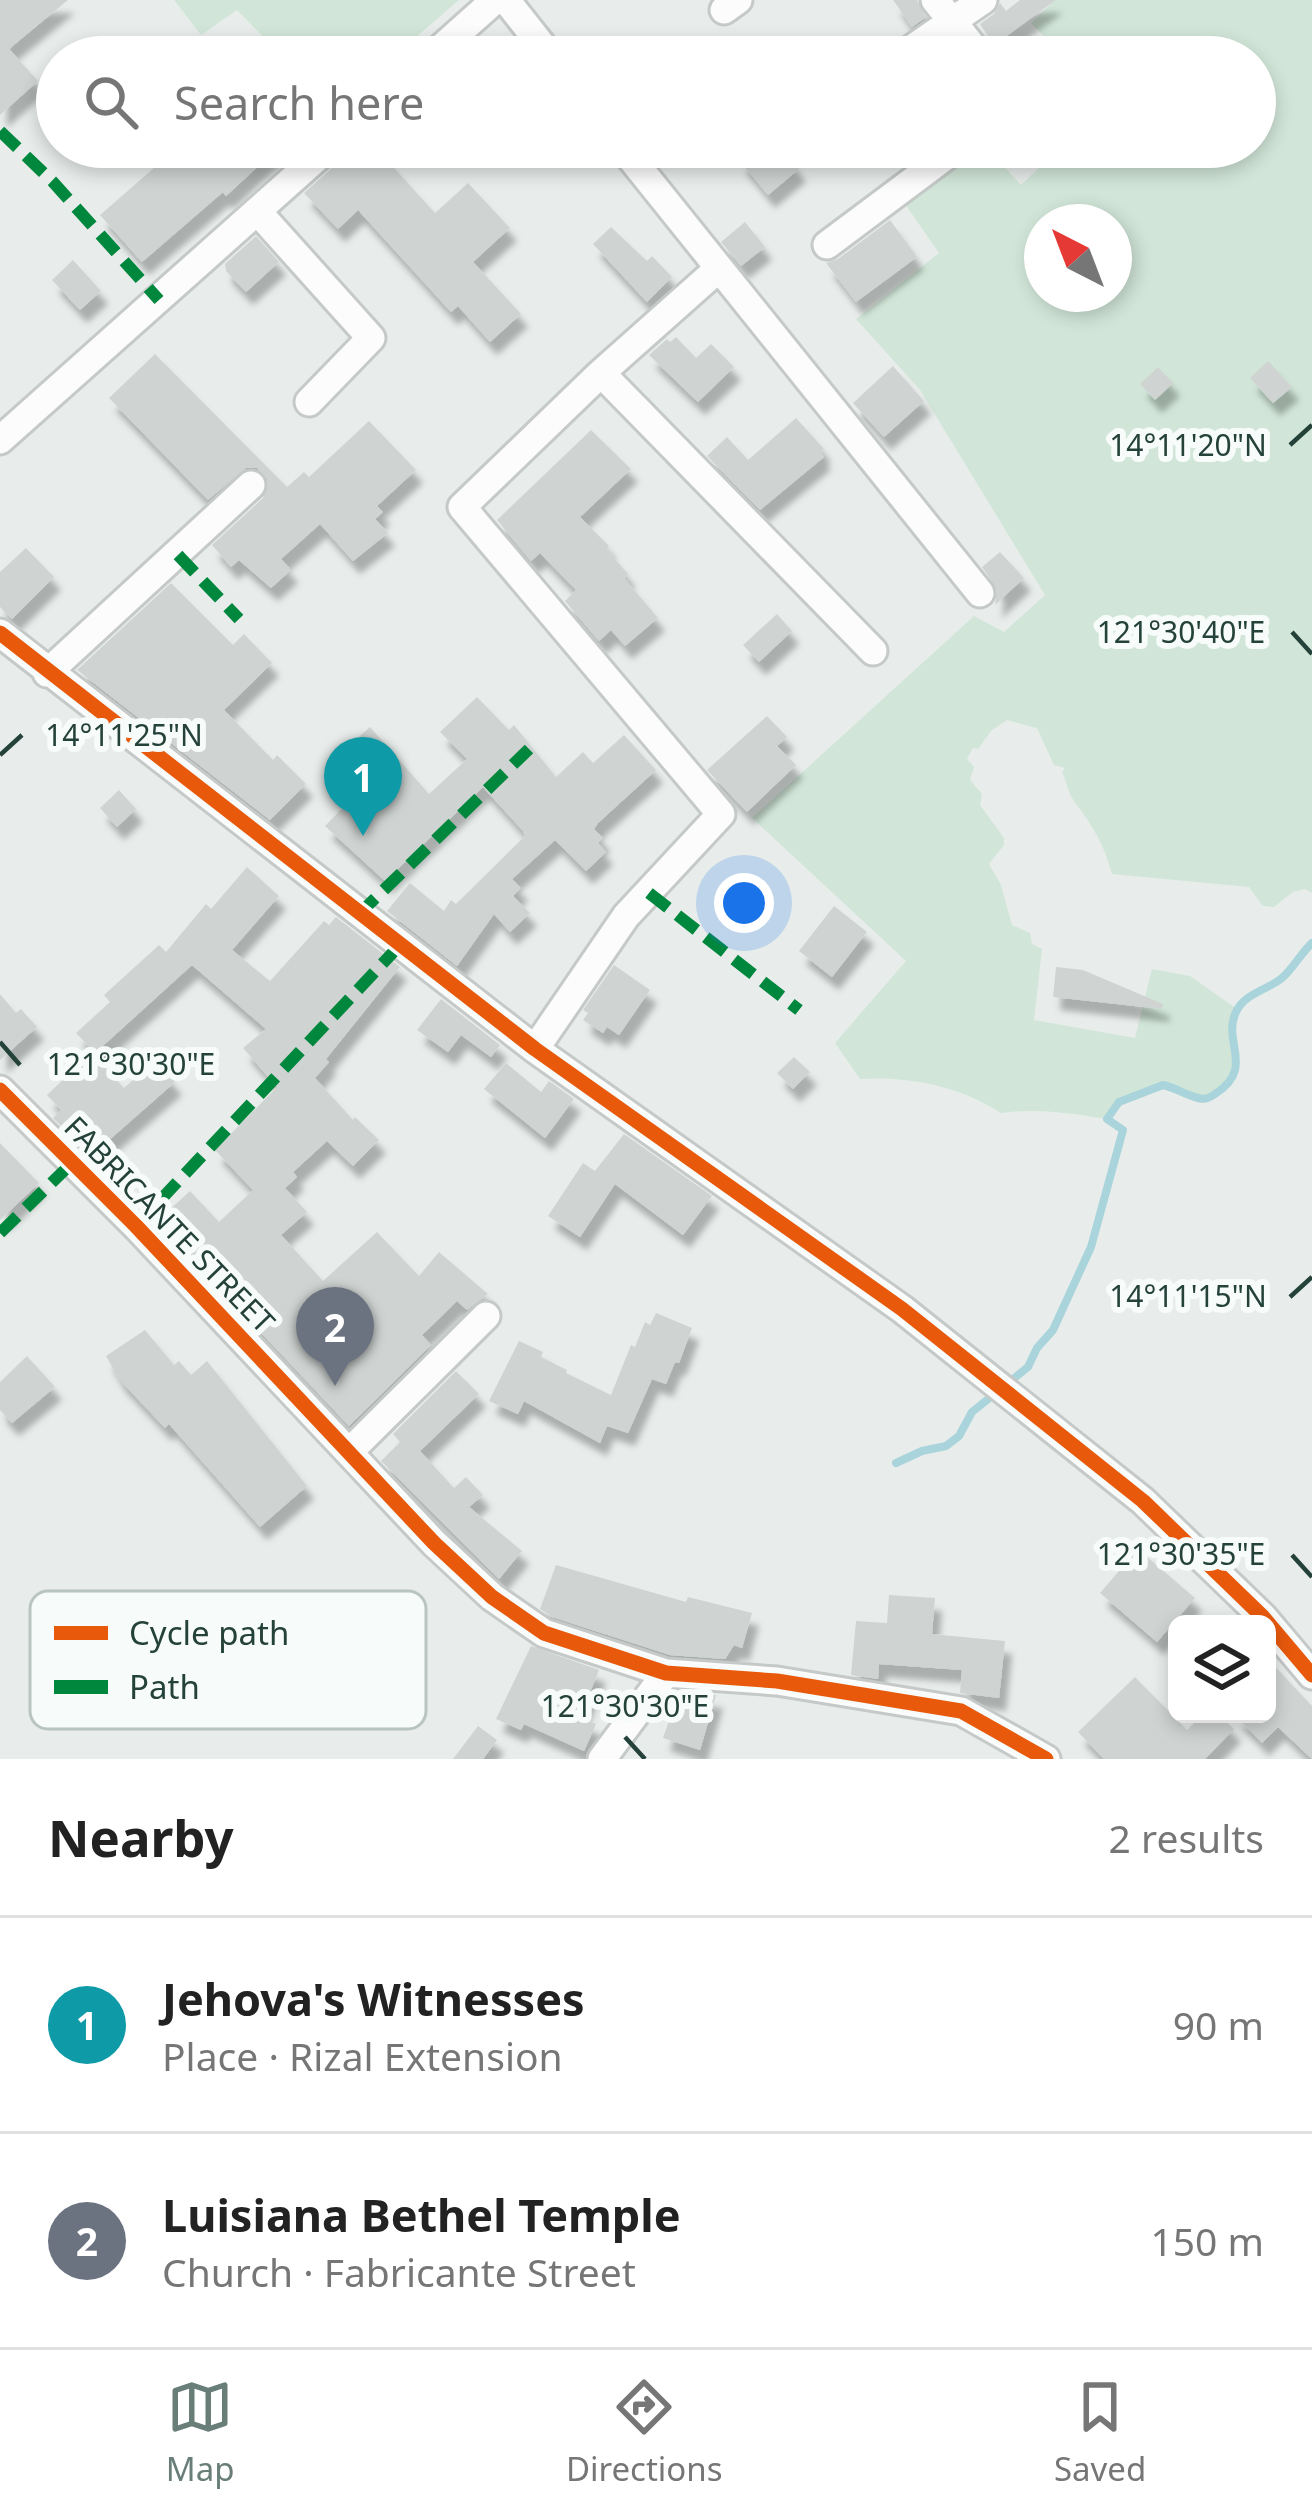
<!DOCTYPE html>
<html lang="en">
<head>
<meta charset="utf-8">
<style>
  body { margin:0; font-family:"Noto Sans",sans-serif; background:#f2f2f2; color:#222 }
  .controls { position:absolute; right:36px; bottom:36px; display:grid; overflow:hidden; border-radius:18px; box-shadow:0 6px 18px #0003 }
  .controls button { width:108px; height:108px; display:grid; place-items:center; padding:0; border:0; border-bottom:3px solid #e0e0e0; background:#fff; color:#222; font:60px sans-serif }
  .compass { position:absolute; left:1024px; top:204px; width:108px; height:108px; border-radius:50%; background:#fff; box-shadow:0 6px 18px #0003; rotate:318deg }
  .you { position:absolute; left:744px; top:903px; width:42px; height:42px; margin:-30px; border:9px solid #fff; border-radius:50%; background:#1a73e8; box-shadow:0 0 0 18px #1a73e833 }
  .badge { display:grid; place-items:center; width:78px; height:78px; border-radius:50%; background:#697e78; color:#fff; font-size:39px; font-weight:700 }
  .pin { position:absolute; translate:-50% -99px; filter:drop-shadow(0 3px 6px #0008) }
  .pin::after { content:''; position:absolute; top:63px; width:42px; height:36px; background:inherit; clip-path:polygon(0 0,100% 0,50% 100%) }
  .list { margin:0; padding:0; list-style:none }
  h2 { display:flex; justify-content:space-between; align-items:center; height:156px; margin:0; padding:0 48px; font-size:51px }
  h2 small { font-size:39px; font-weight:400; color:#767676 }
  .list li { display:grid; grid-template-columns:78px 1fr auto; gap:36px; align-items:center; box-sizing:border-box; height:216px; padding:0 48px; border-top:3px solid #e0e0e0 }
  .list b { display:block; font-size:45px; white-space:nowrap }
  .list p { margin:0; font-size:39px; white-space:nowrap; color:#767676 }
  .list em { font-size:39px; font-style:normal; color:#767676 }
  .icon { flex:none; width:66px; height:66px; fill:none; stroke:currentColor; stroke-width:2; stroke-linecap:round; stroke-linejoin:round }
  .map { position:relative; flex:none; width:1312px; height:1759px; overflow:hidden }
  .search { position:absolute; background:#fff; box-shadow:0 6px 18px #0003; left:36px; right:36px; top:36px; height:132px; display:flex; align-items:center; gap:30px; box-sizing:border-box; padding:0 42px; border-radius:66px; color:#767676; font-size:45px }
  .sheet { height:588px; background:#fff }
  nav { display:flex; justify-content:space-around; align-items:center; box-sizing:border-box; height:168px; border-top:3px solid #e0e0e0; background:#fff; font-size:33px; color:#767676 }
  nav a { display:grid; justify-items:center; gap:6px }
  nav .on { color:#697e78 }
  .map>svg:first-child { display:block }
</style>
</head>
<body>
<div class="map">
<svg width="1312" height="1759" viewBox="0 0 1312 1759">
  <defs>
    <filter id="shadow"><feDropShadow dx="7" dy="13" stdDeviation="3" flood-color="#0004"/></filter>
  </defs>
  <rect width="100%" height="100%" fill="#e8edeb"/>
  <path fill="#d1e6d8" fill-rule="evenodd" d="M174,0H459L393,57H283L237,10L201,35Z
    M1055,0H1312V893L1305,889L1293,892L1274,907L1263,906L1249,887L1112,874C1104,844 1092,825 1074,801C1068,793 1067,782 1062,772L1065,768L1054,765L1037,728L1007,720L992,730L978,749L973,748L967,759L974,767L970,780L982,794L980,805L1004,838V845L989,864L1001,885L1012,925L1030,933L1032,944L1042,949L1034,1020L1135,1038L1152,969L1190,976L1237,1009C1231,1040 1247,1069 1218,1092C1212,1097 1209,1100 1200,1099C1188,1097 1176,1088 1163,1085L1119,1102L1107,1119C1069,1113 1039,1108 1001,1113C960,1086 908,1076 860,1079L835,1043L906,961L752,818L974,616L1004,632L1045,595L920,390L856,319L939,253L905,204L971,147H986L1021,185L1061,147H1255V57H1064L1031,23ZM1042,222H1114V294H1042Z"/>
  <g fill="none" stroke-linecap="round" stroke-linejoin="round">
    <path stroke="#a9d4db" stroke-width="8" d="M896,1463L922,1451L946,1446L959,1436L972,1412L1028,1367L1037,1348L1053,1330L1091,1247L1123,1130L1107,1119L1119,1102L1163,1085C1176,1088 1186,1095 1198,1098C1206,1100 1209,1098 1215,1094C1257,1067 1220,1041 1237,1010C1246,993 1269,989 1282,978C1293,969 1301,953 1312,943"/>
  </g>
  <path fill="#cfd4d2" filter="url(#shadow)" d="M0,0H68L9,49L38,81L0,115Z
    M893,0H917L926,17L912,27Z
    M1020,0H1056L994,45L980,24L994,14L1000,3L1006,11Z
    M178,147H279L226,196L223,192L142,262L100,215Z
    M347,147H375L435,213L468,183L510,228L473,262L521,314L490,342L458,306L451,312L358,210L338,229L304,193L341,160Z
    M755,147H781L799,169L768,195L739,160Z
    M890,220L917,257L856,302L826,263L838,259Z
    M745,222L765,247L741,266L721,242Z
    M611,227L647,261L652,256L672,277L647,302L593,244Z
    M256,236L279,262L246,292L226,271L225,264Z
    M73,260L101,291L80,310L52,280Z
    M676,337L696,358L711,344L734,367L698,402L649,355L667,339L670,342Z
    M155,354L287,487L304,472L309,477L369,421L416,470L377,506L383,512L375,519L388,533L353,561L320,524L281,559L291,570L271,588L239,560L231,567L212,545L263,498L268,480L257,468H246L208,500L109,398Z
    M1268,361L1292,387L1273,403L1250,378Z
    M893,366L924,401L884,437L853,403Z
    M1158,367L1173,383L1155,400L1140,384Z
    M796,418L824,449L820,452L824,457L760,510L707,456L727,437L748,460Z
    M591,430L631,469L580,517L609,546L606,549L628,574L624,578L658,618L625,646L611,630L599,641L565,601L576,590L540,553L531,561L497,520Z
    M26,548L54,577L12,619L0,607V572Z
    M1000,552L1024,578L995,605L997,589L982,567Z
    M171,583L233,645L244,634L272,663L224,710L273,760L277,755L306,784L270,820L77,670Z
    M777,614L792,631L759,662L743,645Z
    M477,697L509,730L514,725L556,777L583,752L593,763L624,735L656,770L598,823L594,829L603,838L598,843L606,852L586,871L555,840L512,879L521,888L513,896L530,913L510,932L494,914L457,966L387,911L410,883L444,911L451,900L456,904L525,836L523,831L483,787L385,881L325,826L361,789L334,759L370,727L429,794L467,759L440,732Z
    M767,716L787,737L777,746L796,765L747,812L707,770Z
    M119,790L136,809L117,827L100,808Z
    M247,867L279,896L232,950L270,981L324,921L329,925L336,917L400,967L338,1044L326,1059L329,1062L315,1078L353,1120L355,1117L379,1140L353,1166L327,1141L293,1172L297,1177L285,1188L307,1212L281,1235L323,1281L377,1232L419,1276L439,1252L488,1294L467,1310L457,1301L422,1335L431,1345L349,1426L150,1215L160,1206L166,1213L190,1191L219,1222L253,1190L215,1150L277,1087L243,1048L266,1029L192,965L95,1053L76,1033L110,1002L104,995L159,945L166,952L206,904L211,909Z
    M834,906L867,932L832,977L799,951Z
    M614,965L650,990L619,1035L607,1027L603,1033L583,1020L588,1013L583,1010Z
    M1056,967L1083,970L1163,1004L1162,1009L1053,997Z
    M0,994L16,1013L21,1009L37,1027L0,1060Z
    M441,999L500,1045L491,1057L461,1035L448,1052L417,1030Z
    M91,1053L124,1088L155,1060L175,1082L91,1156L53,1118L61,1110L47,1095Z
    M794,1057L810,1072L793,1089L777,1073Z
    M506,1063L541,1092L549,1081L574,1099L545,1138L484,1089Z
    M624,1134L712,1196L683,1235L615,1184L580,1237L548,1216L583,1163L595,1171Z
    M0,1143L39,1183L0,1220Z
    M656,1313L692,1328L679,1363L675,1362L666,1384L652,1379L628,1433L607,1426L600,1443L524,1401L518,1414L489,1401L519,1341L543,1352L541,1357L567,1370L566,1373L611,1395L631,1345L635,1347L645,1322L650,1325Z
    M145,1330L174,1365L179,1361L191,1375L207,1361L307,1486L260,1527L169,1424L165,1428L119,1379L106,1356Z
    M27,1356L55,1387L12,1423L0,1410V1382Z
    M456,1371L479,1394L420,1451L454,1488L466,1477L483,1495L469,1507L522,1551L499,1579L381,1461L400,1442L393,1434Z
    M1138,1549L1195,1598L1157,1642L1100,1593Z
    M556,1565L686,1602L688,1597L752,1613L742,1648L734,1645L725,1659L670,1655L552,1617L540,1609Z
    M889,1595L935,1598L932,1634L1005,1641L999,1698L960,1693L962,1670L879,1664L878,1679L851,1675L856,1621L887,1623Z
    M531,1646L599,1670L580,1717L596,1724L584,1751L524,1724L521,1730L496,1719Z
    M1267,1658L1312,1706V1759L1278,1727L1262,1743L1234,1714H1267Z
    M1135,1677L1187,1730L1203,1714H1218L1234,1729L1205,1759H1104L1078,1732Z
    M679,1692L716,1695L700,1750L663,1738Z
    M478,1726L497,1740L483,1759H453Z"/>
  <g fill="none" stroke-linecap="round" stroke-linejoin="round">
    <defs>
      <path id="minor" d="M506,0L551,57
        M935,0L981,57
        M724,10L738,0
        M431,57L495,0
        M900,57L983,0
        M622,147L980,593
        M257,211L371,338L309,402
        M827,245L958,147
        M601,373L873,651
        M0,440L329,147
        M0,633L535,1049L902,1309L1143,1501L1263,1617L1312,1675
        M47,673L251,485
        M535,1049L626,916L721,814L462,507L601,373L718,269
        M0,1090L136,1226L434,1543L492,1597L544,1633L666,1673L777,1681L961,1711L1046,1759
        M349,1452L486,1316
        M602,1759L666,1673"/>
    </defs>
    <use href="#minor" stroke="#c5cac8" stroke-width="33"/>
    <use href="#minor" stroke="#fcfcfc" stroke-width="27"/>
    <path stroke="#00873e" stroke-width="12" stroke-dasharray="24 12" stroke-linecap="butt" d="M0,131L53,182L159,300
      M178,555L239,619
      M649,893L799,1010
      M358,915L529,749
      M136,1226L399,946
      M0,1233L73,1162"/>
    <defs>
      <path id="cycleway" d="M0,633L535,1049L902,1309L1143,1501L1263,1617L1312,1675
        M0,1090L136,1226L434,1543L492,1597L544,1633L666,1673L777,1681L961,1711L1046,1759"/>
    </defs>
    <use href="#cycleway" stroke="#f7fbf9" stroke-width="22"/>
    <use href="#cycleway" stroke="#e8590c" stroke-width="15"/>
  </g>
  <path fill="none" stroke="#24423a" stroke-width="4.5" d="M1290,445L1312,425M1292,632L1312,654M0,755L22,735M0,1042L20,1065M1290,1297L1312,1277M1292,1555L1312,1577M625,1737L645,1759"/>
  <g text-anchor="middle" stroke-width="12" stroke-linejoin="round" paint-order="stroke">
    <g font-size="30" fill="#24423a" stroke="#f7fbf9">
      <text transform="translate(169 1225) rotate(46)" y="10">FABRICANTE STREET</text>
    </g>
  </g>
  <rect x="30" y="1591" width="396" height="138" rx="18" fill="#f7fbf9" stroke="#b8c4c0" stroke-width="3"/>
  <rect x="54" y="1626" width="54" height="14" fill="#e8590c"/>
  <rect x="54" y="1680" width="54" height="14" fill="#00873e"/>
  <g font-size="33" fill="#24423a">
    <text x="129" y="1645">Cycle path</text>
    <text x="129" y="1699">Path</text>
  </g>
  <g font-size="30" text-anchor="middle" fill="#24423a" stroke="#f7fbf9" stroke-width="12" stroke-linejoin="round" paint-order="stroke">
    <text x="1188" y="456">14°11'20"N</text>
    <text x="1181" y="643">121°30'40"E</text>
    <text x="124" y="746">14°11'25"N</text>
    <text x="131" y="1075">121°30'30"E</text>
    <text x="1188" y="1307">14°11'15"N</text>
    <text x="1181" y="1565">121°30'35"E</text>
    <text x="625" y="1717">121°30'30"E</text>
  </g>
</svg>
<div class="controls">
<button><svg class="icon" aria-label="layers" viewBox="0 0 24 24"><path d="M12 4l9 5-9 5-9-5zM3 14l9 5 9-5"/></svg></button>
</div>
<svg class="compass" viewBox="-18 -18 36 36"><path d="M0-13l5 13h-10z" fill="#e53935"/><path d="M0 13l5-13h-10z" fill="#767676"/></svg>
<div class="you"></div>
<div class="pin badge" style="left:363px;top:836px;background:#0f9aa8">1</div>
<div class="pin badge" style="left:335px;top:1386px;background:#6b7280">2</div>
<div class="search"><svg class="icon" aria-label="search" viewBox="0 0 24 24"><circle cx="10" cy="10" r="6"/><path d="M15 15l6 6"/></svg>Search here</div>
</div>
<section class="sheet">
<h2>Nearby<small>2 results</small></h2>
<ul class="list">
<li><span class="badge" style="background:#0f9aa8">1</span><div><b>Jehova's Witnesses</b><p>Place · Rizal Extension</p></div><em>90 m</em></li>
<li><span class="badge" style="background:#6b7280">2</span><div><b>Luisiana Bethel Temple</b><p>Church · Fabricante Street</p></div><em>150 m</em></li>
</ul>
</section>
<nav>
<a class="on"><svg class="icon" aria-label="map" viewBox="0 0 24 24"><path d="M3 6l6-2 6 2 6-2v14l-6 2-6-2-6 2zM9 4v14M15 6v14"/></svg>Map</a>
<a><svg class="icon" aria-label="directions" viewBox="0 0 24 24"><path d="M12 3l9 9-9 9-9-9zM9 14v-3h6M13 9l2 2-2 2"/></svg>Directions</a>
<a><svg class="icon" aria-label="saved" viewBox="0 0 24 24"><path d="M7 4h10v16l-5-4-5 4z"/></svg>Saved</a>
</nav>
</body>
</html>
